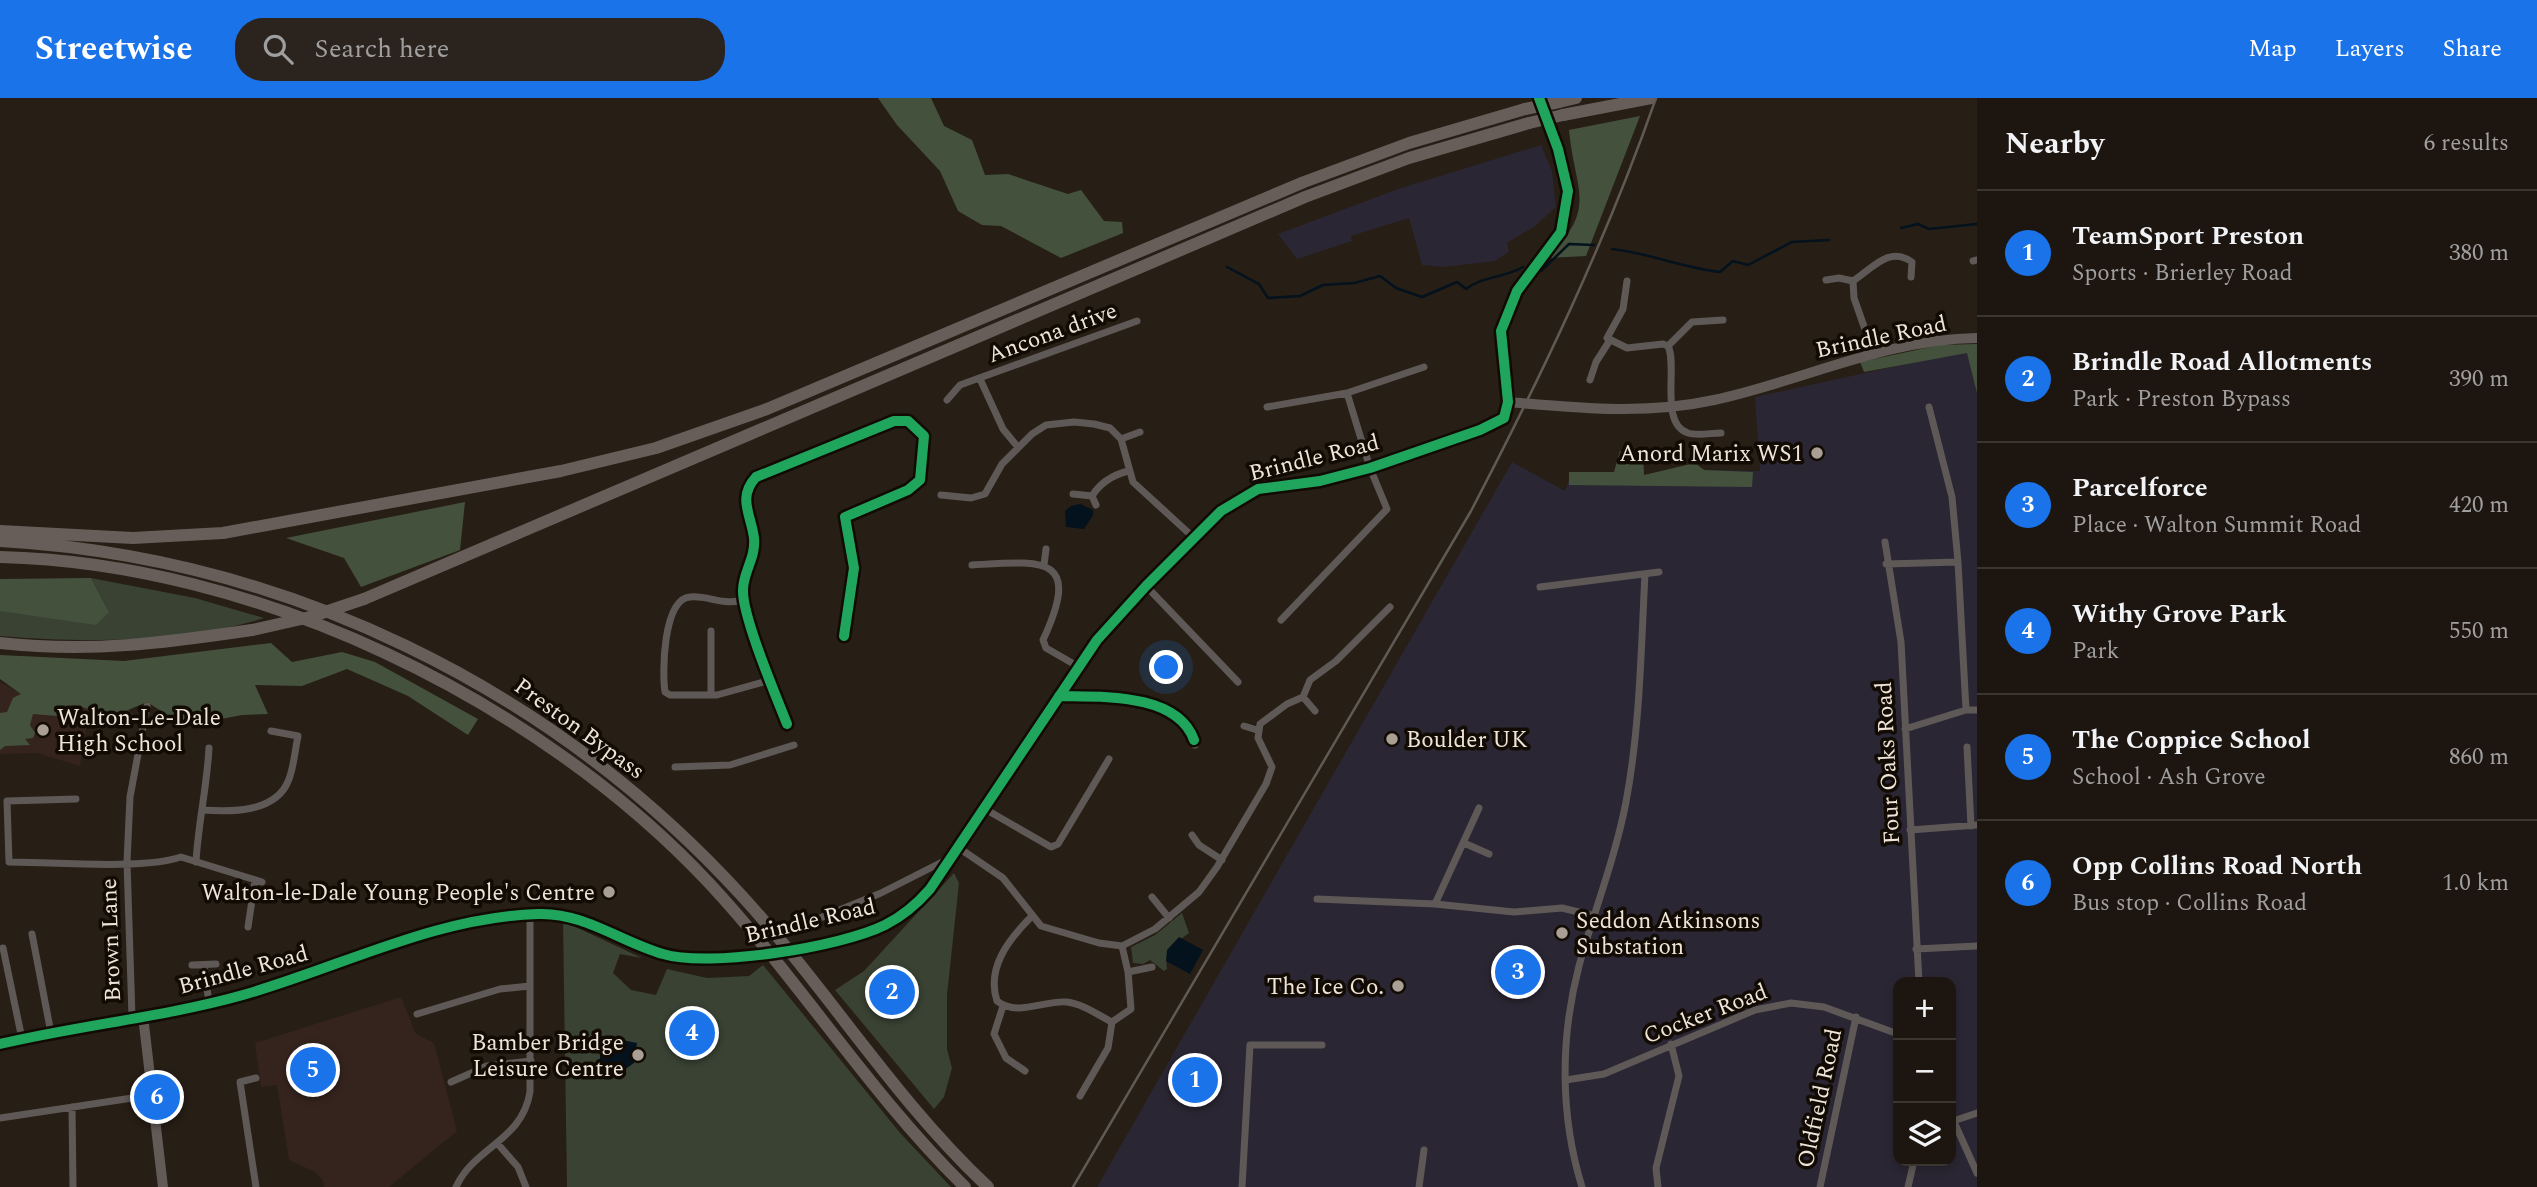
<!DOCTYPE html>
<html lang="en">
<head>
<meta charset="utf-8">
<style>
  body { margin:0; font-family:Spectral,serif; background:#2a231e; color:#f1f3f6 }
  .controls { position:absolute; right:21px; bottom:21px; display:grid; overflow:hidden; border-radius:14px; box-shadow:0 4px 10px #0003 }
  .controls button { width:63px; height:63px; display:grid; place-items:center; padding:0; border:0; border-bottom:2px solid #3b3530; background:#1d1610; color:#f1f3f6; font:35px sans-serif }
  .you { position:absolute; left:1167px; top:570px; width:24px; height:24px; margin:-18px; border:5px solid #fff; border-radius:50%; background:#1a73e8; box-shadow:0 0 0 10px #1a73e833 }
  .badge { display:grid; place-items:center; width:46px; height:46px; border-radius:50%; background:#1a73e8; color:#fff; font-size:23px; font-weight:700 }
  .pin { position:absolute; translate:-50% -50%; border:4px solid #fff; box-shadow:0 2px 7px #0006 }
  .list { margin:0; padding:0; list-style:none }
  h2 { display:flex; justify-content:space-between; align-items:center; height:91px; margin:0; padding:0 28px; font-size:30px }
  h2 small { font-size:23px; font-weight:400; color:#a09f9f }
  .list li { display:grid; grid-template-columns:46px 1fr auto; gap:21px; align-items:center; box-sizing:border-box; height:126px; padding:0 28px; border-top:2px solid #3b3530 }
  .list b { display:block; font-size:26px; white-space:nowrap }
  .list p { margin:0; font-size:23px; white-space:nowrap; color:#a09f9f }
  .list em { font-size:23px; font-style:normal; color:#a09f9f }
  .icon { flex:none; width:38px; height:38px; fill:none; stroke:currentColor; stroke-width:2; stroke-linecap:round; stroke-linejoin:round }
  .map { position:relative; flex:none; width:1977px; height:1089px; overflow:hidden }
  header { display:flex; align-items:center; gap:42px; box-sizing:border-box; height:98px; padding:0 35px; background:#1a73e8; color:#fff }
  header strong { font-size:33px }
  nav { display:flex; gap:38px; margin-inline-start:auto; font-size:24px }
  .search { width:490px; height:63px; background:#2a231e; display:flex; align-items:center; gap:18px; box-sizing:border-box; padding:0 24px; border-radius:28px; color:#a09f9f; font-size:26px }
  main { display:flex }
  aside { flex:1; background:#1d1610 }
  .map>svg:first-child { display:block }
</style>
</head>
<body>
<header>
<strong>Streetwise</strong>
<div class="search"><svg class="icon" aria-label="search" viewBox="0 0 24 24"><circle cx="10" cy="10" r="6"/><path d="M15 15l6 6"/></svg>Search here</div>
<nav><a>Map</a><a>Layers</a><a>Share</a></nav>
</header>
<main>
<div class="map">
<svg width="1977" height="1089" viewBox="0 0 1977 1089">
  <rect width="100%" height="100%" fill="#271e15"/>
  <path fill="#2a2633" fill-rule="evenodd" d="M1541,47L1552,73L1556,109L1535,128L1507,145L1509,154L1495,163L1444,169L1422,167L1409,120L1351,138L1352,143L1297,161L1278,136L1398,91Z
    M1970,252L1977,282V1089H1097L1512,364L1565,393L1571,376L1643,379L1695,365L1704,372L1760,373L1755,299ZM1898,884H1951V1063H1898Z"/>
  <path fill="#35241d" d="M0,584L22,596L90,608L80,668L37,655L0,656Z
    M401,899L416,936L434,945L457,1033L389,1089H324L322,1081L313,1073L289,1062L277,987L261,989L255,945Z"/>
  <path fill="#394233" d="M91,480L195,500L264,520C185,545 82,545 0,538V513L109,514Z
    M954,775L959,785L947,897V951L952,970L944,999L934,1011L835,892L864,873Z
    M1182,815L1189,835C1177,844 1164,853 1167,871L1164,873L1150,862L1143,866L1133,865L1131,849L1155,837Z
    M563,823L642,860L620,856L613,875L631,892L656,897L667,871L707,880L749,878L763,867L901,1036L951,1089H567Z"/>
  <path fill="#44523d" d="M878,0H931L944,28L972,42L985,77L1008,76L1068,96L1081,92L1104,123L1122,124L1123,135L1061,160L1001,128L982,127L958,113L940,73L897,27Z
    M1640,18L1586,158L1548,160C1598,108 1575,95 1569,32Z
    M1977,246V295L1967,255L1864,274L1860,264L1940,247Z
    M1620,353L1643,355L1644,377L1695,365L1704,372L1753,374L1752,389L1569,387V374H1614Z
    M465,404L460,452L361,489L344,460L286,440Z
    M91,480L109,514L96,527L0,513V481Z
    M271,545L292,564L342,554L375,564L478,621L468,637L408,598L347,571L302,588L255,587L268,616L242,617L185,628L147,604L128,612L137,621L71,607L67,615L58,618L33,616L30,627L35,635L33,640L25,641L30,647L5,648L0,652V615L7,614L13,600L21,596L0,581V557L124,563Z"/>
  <path fill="#04121e" d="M1080,406L1093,412V417L1084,431L1066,429L1065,413L1071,408Z
    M1179,839L1203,852L1190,876L1166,863L1167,852Z
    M596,937L637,945L634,965L617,977L611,968L599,966L601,953L596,948Z"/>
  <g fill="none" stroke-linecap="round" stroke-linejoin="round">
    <path stroke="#04121e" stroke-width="2.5" d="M1901,130L1918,126L1929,131L1977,126
      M1612,151C1649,155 1683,170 1720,174L1733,163L1748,167L1792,144L1829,142
      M1227,169L1259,186L1268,200L1300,198L1323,187L1354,185L1380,178L1396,190L1422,199L1457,184L1466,191C1483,178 1504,180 1523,169
      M1541,173L1569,146L1594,147"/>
    <path stroke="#5e5956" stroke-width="7" d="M1973,163L1977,162
      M1826,182L1839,180L1853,183
      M1627,183L1623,211L1607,240L1627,250L1663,246L1668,248C1678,267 1659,326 1688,335C1697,338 1711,335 1721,335
      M1668,248L1692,224L1723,222
      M1874,257L1854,200L1853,183C1874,169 1889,148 1912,164L1911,179
      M980,281L1003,331L1017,348
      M1590,282L1596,264L1610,242
      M1347,295L1424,269
      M947,302L960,287L1137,223
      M1267,309L1347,295L1370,370L1387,411L1281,522
      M1929,309L1952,399L1958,464
      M1121,341L1140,334
      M1073,396L1092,398
      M941,397L971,400L985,396L1002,366L1032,336L1046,327L1074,324L1094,326L1110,330L1121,341L1133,384L1193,439
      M1096,407L1092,398C1100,385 1113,377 1128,373
      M1885,444L1901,544L1919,884
      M1886,466L1958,464L1966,612
      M972,467C1042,463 1083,456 1043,542L1046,550L1079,569
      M1044,467L1046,451
      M1146,488L1238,584
      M1540,489L1659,474
      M744,501C725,509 709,497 690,499C663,501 662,575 665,594L670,597H717L771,582
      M711,597V533
      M1059,598C1099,599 1184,594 1195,647
      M1303,599L1315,613
      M787,626C776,598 742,518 743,492C743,474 756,460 754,440C751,416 737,400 756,379L894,323H908L924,338L920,382L908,392L845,419L854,470L844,538
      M1244,628L1257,632
      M1905,631L1966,612H1977
      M1967,649L1971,728
      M675,669L730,667L794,647
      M76,701L7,703L9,764C53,764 142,772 181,759L262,784
      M985,711L1051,749L1058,746L1109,661
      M203,712C231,714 277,715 289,681C294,668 295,652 298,638L271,633
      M1910,732L1977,727
      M1192,737L1199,747L1222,762
      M1464,745L1489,756
      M959,750L1003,780L1041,828L1099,845L1122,848L1155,831L1199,794L1217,769L1266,686L1272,669L1258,640L1260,626L1287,606L1303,599L1310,582L1336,563L1390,509
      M196,764C198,726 207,689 209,650
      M1152,799L1169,820
      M1317,801L1435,806L1514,814L1562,810L1595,818
      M1435,806L1479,710
      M1031,819C1009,841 986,870 997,903C1017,919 1044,902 1067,904C1083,906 1098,917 1112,924
      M248,829L255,782
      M798,829L881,795L950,760
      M32,836L51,935
      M3,850L22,941
      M1916,851L1977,848
      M192,867L216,866
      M204,868L209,905
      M1128,874L1152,869
      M1003,908L994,936L1006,960L1025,973
      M417,916L500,891L530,888
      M132,919L127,764L130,699L147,608
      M256,980L240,984L256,1089
      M1566,982L1604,976L1755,912L1791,905L1824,909L1898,936
      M451,984L487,968L531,963
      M1080,998L1108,950L1112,924L1131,911L1128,874L1122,848
      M72,1009L73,1089
      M1951,1017L1977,1075
      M0,1020L152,997
      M1953,1023L1977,1015
      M497,1045L518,1069L526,1089
      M456,1089C475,1048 522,1043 530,994V816
      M1242,1089L1250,947H1322
      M1419,1089L1424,1052
      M1582,1089C1560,1018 1560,940 1579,868C1594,813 1615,761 1626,704C1640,629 1641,552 1645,476
      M1658,1089L1656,1070L1679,978L1671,946
      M1820,1089L1856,919
      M1908,1089L1914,1063"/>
    <path stroke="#625a57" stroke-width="10" d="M1508,304C1579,310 1645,317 1714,302C1802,283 1886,241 1977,240
      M828,844L882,829L922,800L959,750L1097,542L1146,488L1221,413L1258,391L1320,383L1370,370L1480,332L1504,320L1508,304L1501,233L1517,193L1561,134L1568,93L1558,51L1539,0
      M143,918L163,1089
      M0,946C81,927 165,919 245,896C340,868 431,823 531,816C579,813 618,843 662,856C689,864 714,863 741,860"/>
    <path stroke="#675e5a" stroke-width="12" d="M1559,4L1576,0
      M1563,17L1651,0
      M0,433L133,440L223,435L561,373L656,350L767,311L1304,84L1409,45L1525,11
      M0,443C284,459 550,588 742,798C828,892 895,1002 988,1089
      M0,459C255,465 536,600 710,786C800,883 870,996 965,1089
      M364,501L1305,99L1409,60L1529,25
      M0,545C91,555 163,545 252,532"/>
    <path stroke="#605a55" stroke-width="2.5" d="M1073,1089L1471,413C1541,279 1606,143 1656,0"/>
    <path stroke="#625a57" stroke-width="10" d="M741,860L828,844"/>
    <path stroke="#675e5a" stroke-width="12" d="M1525,11L1559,4
      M1529,25L1563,17
      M252,532L310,519L364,501"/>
    <defs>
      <path id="cycleway" d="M1059,598C1099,599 1177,594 1194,642
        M787,626C776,598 742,518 743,492C743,474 756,460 754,440C751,416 737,400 756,379L894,323H908L924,338L920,382L908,392L845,419L854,470L844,538
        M0,946C81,927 164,919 243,897C341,869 435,819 538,816C583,814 621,844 663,856C709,870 841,849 885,827C903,818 917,806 930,791L1097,542L1146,488L1221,413L1258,391L1320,383L1370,370L1480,332L1504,320L1508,304L1501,233L1517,193L1561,134L1568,93L1558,51L1539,0"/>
    </defs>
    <use href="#cycleway" stroke="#120b04" stroke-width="15"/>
    <use href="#cycleway" stroke="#20a55d" stroke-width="10"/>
  </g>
  <g fill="#a99f94" stroke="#120b04" stroke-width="2.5">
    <circle cx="1817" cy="355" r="7"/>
    <circle cx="43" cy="632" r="7"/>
    <circle cx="1392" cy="641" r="7"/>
    <circle cx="609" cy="794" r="7"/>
    <circle cx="1562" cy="835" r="7"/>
    <circle cx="1398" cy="888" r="7"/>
    <circle cx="638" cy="957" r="7"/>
  </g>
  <g text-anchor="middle" stroke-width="7" stroke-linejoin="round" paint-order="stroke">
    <g font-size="23" fill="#efe4d8" stroke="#120b04">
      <text transform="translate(1052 234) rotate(-20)" y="8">Ancona drive</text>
      <text transform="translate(1881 238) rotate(-12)" y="8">Brindle Road</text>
      <text transform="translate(1314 359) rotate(-14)" y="8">Brindle Road</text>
      <text transform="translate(580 630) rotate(36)" y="8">Preston Bypass</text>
      <text transform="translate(1887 665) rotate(-93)" y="8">Four Oaks Road</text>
      <text transform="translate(810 822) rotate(-13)" y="8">Brindle Road</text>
      <text transform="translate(110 842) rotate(-92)" y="8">Brown Lane</text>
      <text transform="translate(243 871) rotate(-15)" y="8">Brindle Road</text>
      <text transform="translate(1705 915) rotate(-21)" y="8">Cocker Road</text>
      <text transform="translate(1819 1000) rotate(-78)" y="8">Oldfield Road</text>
    </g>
    <g font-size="23" fill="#efe4d8" stroke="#120b04" text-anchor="end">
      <text x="1803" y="363">Anord Marix WS1</text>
      <text x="57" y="627" text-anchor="start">Walton-Le-Dale<tspan x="57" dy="26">High School</tspan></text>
      <text x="1406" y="649" text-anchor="start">Boulder UK</text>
      <text x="595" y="802">Walton-le-Dale Young People's Centre</text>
      <text x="1576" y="830" text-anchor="start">Seddon Atkinsons<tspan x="1576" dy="26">Substation</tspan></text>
      <text x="1384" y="896">The Ice Co.</text>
      <text x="624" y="952">Bamber Bridge<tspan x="624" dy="26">Leisure Centre</tspan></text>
    </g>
  </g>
</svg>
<div class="controls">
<button>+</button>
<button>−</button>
<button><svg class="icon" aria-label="layers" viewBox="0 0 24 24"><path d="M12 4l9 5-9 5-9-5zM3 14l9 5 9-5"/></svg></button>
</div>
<div class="you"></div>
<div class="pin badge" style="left:1195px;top:982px">1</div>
<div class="pin badge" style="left:892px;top:894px">2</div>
<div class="pin badge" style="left:1518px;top:874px">3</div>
<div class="pin badge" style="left:692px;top:935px">4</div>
<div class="pin badge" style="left:313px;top:972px">5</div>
<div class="pin badge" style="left:157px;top:999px">6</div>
</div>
<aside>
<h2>Nearby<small>6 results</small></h2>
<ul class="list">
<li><span class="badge">1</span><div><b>TeamSport Preston</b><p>Sports · Brierley Road</p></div><em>380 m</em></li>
<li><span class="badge">2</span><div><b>Brindle Road Allotments</b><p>Park · Preston Bypass</p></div><em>390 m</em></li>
<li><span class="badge">3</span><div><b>Parcelforce</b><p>Place · Walton Summit Road</p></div><em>420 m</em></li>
<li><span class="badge">4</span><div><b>Withy Grove Park</b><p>Park</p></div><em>550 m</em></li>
<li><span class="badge">5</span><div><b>The Coppice School</b><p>School · Ash Grove</p></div><em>860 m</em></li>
<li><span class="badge">6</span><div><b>Opp Collins Road North</b><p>Bus stop · Collins Road</p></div><em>1.0 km</em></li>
</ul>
</aside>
</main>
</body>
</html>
